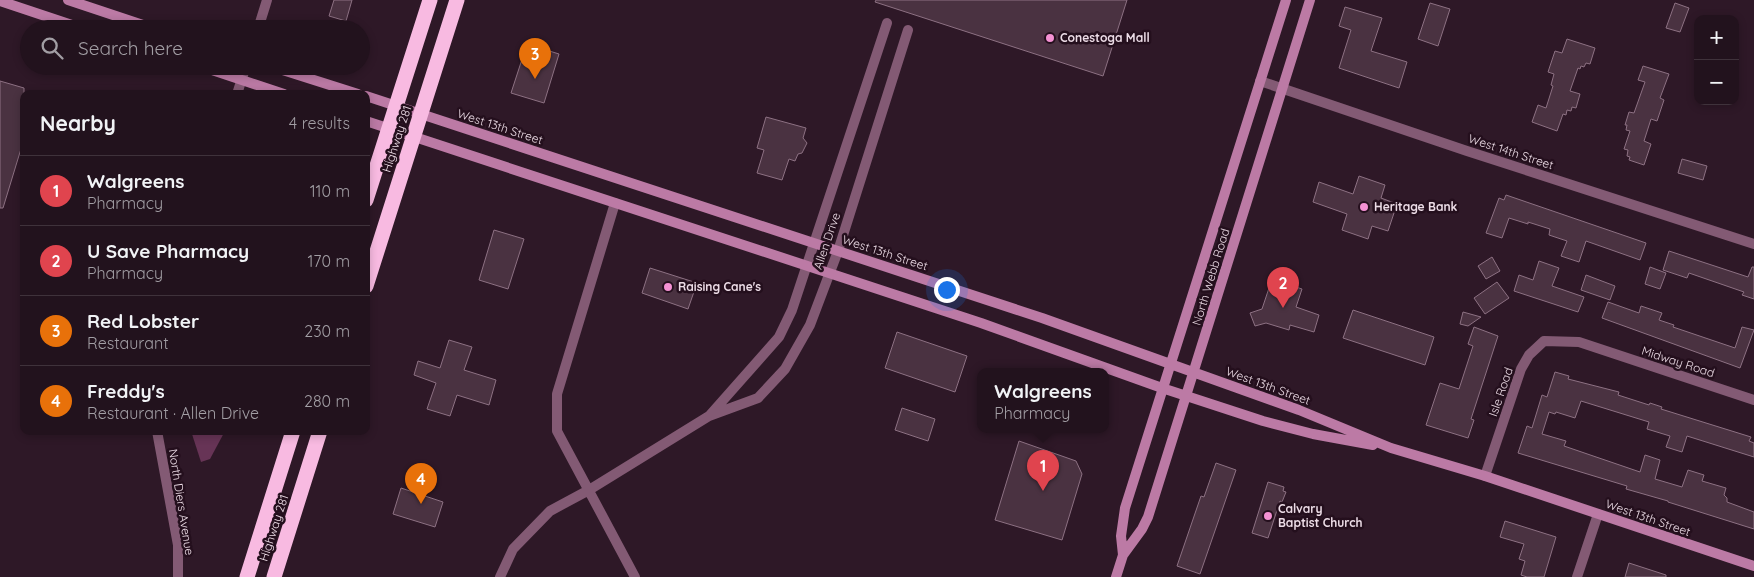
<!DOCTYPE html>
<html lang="en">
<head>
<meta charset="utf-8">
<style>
  body { margin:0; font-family:Quicksand,sans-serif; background:#2a1b26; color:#f1f3f6 }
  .controls { position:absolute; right:15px; top:15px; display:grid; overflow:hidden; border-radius:10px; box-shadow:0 2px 8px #0003 }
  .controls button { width:45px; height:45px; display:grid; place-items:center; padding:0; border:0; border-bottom:1px solid #3f323b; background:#22121d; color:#f1f3f6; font:25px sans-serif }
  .you { position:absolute; left:946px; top:289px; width:18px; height:18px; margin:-12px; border:4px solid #fff; border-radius:50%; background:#1a73e8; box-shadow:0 0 0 8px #1a73e833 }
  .badge { display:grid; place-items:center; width:32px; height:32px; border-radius:50%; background:#f491d3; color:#fff; font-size:16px; font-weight:700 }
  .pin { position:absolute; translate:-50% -41px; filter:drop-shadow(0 1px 2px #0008) }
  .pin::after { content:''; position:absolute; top:26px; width:18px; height:15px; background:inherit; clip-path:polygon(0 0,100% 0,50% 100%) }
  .popup { position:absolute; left:977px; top:368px; width:132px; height:65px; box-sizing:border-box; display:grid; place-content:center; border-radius:10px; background:#22121d; filter:drop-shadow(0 1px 4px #0005); font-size:16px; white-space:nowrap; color:#a29ea4 }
  .popup b { font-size:19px; color:#f1f3f6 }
  .popup::after { content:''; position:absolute; left:50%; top:100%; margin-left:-10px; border:10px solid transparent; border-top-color:#22121d }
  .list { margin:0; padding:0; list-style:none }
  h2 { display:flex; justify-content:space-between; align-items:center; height:65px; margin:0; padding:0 20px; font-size:21px }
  h2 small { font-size:16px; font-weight:400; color:#a29ea4 }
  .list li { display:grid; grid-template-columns:32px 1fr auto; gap:15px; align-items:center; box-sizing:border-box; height:70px; padding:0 20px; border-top:1px solid #3f323b }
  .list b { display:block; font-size:19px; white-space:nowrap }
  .list p { margin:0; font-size:16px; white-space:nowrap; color:#a29ea4 }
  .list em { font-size:16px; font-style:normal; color:#a29ea4 }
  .icon { flex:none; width:28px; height:28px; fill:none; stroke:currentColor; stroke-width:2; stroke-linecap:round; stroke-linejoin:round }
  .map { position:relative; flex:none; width:1754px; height:577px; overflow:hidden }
  .search { position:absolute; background:#22121d; box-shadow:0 2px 8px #0003; left:20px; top:20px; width:350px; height:55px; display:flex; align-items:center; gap:12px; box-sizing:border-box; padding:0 18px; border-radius:28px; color:#a29ea4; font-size:19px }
  .panel { position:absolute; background:#22121d; box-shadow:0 2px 8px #0003; left:20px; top:90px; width:350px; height:345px; border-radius:10px }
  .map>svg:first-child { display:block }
</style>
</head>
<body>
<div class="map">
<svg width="1754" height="577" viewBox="0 0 1754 577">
  <rect width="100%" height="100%" fill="#2e1827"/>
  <path fill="#673456" d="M191,431H225L210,459L201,462Z"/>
  <path fill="#4a3241" stroke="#8d7183" d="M334,0H352L346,21L329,16Z
    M876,0H1127L1103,76L875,2Z
    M1430,3L1450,9L1438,46L1418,39Z
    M1675,3L1689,8L1680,32L1666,28Z
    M1345,7L1382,18L1371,51L1407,62L1399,88L1339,68L1351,30L1339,26Z
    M1567,39L1595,48L1590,64L1586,63L1584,67L1581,66L1580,69L1578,68L1570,91L1580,94L1576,108L1572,107L1571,111L1567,110L1566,115L1563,114L1557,131L1532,122L1538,105L1546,108L1553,86L1551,85L1554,74L1548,72L1555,51L1562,53Z
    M527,44L559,54L544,103L511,93Z
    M1643,66L1669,74L1660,98L1664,100L1657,121L1651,119L1644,141L1651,144L1644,165L1629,160L1630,157L1627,156L1628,150L1624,149L1630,131L1626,130L1627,125H1625L1629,112L1634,113L1645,82L1638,80Z
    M0,81L24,88V139L3,208H0Z
    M766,117L806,128L803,138L807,143L802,153L798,154L795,161L789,159L782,180L757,173L764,150L757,148Z
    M1682,159L1707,166L1703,180L1678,173Z
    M1359,176L1385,185L1381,198L1397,204L1388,231L1372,226L1368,239L1342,230L1347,214L1313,202L1319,182L1353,194Z
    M1506,195L1646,243L1640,260L1586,241L1579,262L1561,256L1567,241L1549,235L1550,229L1528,222V224L1509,218L1502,238L1486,233L1499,198L1504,200Z
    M494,230L524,239L508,289L479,280Z
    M1669,251L1748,277L1752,267H1754V299L1742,295L1744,292L1689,273L1687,278L1663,270Z
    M1492,257L1500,271L1486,279L1478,266Z
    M1539,261L1559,268L1552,286L1584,297L1578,312L1514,291L1519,275L1533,280Z
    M1650,267L1666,273L1660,289L1645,284Z
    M650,268L697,283L688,309L642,293Z
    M1586,275L1615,286L1610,300L1581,290Z
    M1272,279L1302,289L1296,307L1319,315L1314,332L1290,325L1289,330L1266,323L1255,326L1250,313L1262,309Z
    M1497,282L1509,298L1485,314L1474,298Z
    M1608,302L1639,313L1641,306L1662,313L1659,320L1674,325L1673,327L1735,348L1742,327L1754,330L1740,368L1602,318Z
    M1353,310L1434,337L1425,365L1343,338Z
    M1463,312L1481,317L1468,326L1460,324Z
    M1474,327L1498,336L1471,419L1474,420L1468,438L1426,425L1440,383L1459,389L1473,346L1468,344Z
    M897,332L967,356L955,392L885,368Z
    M449,340L472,347L464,370L496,380L489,405L457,395L450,416L427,409L436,383L414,375L418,361L440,368Z
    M1555,372L1569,376L1568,379L1619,392L1618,395L1649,405L1650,403L1662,407L1661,409L1751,437L1749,441L1754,443V457L1687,436L1682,452L1666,447L1670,436L1647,429L1649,422L1581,401L1575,418L1556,412L1555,414L1549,412L1542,434L1566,441L1564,446L1640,472L1645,455L1660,460L1655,479L1682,487L1688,470L1704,475L1702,481L1726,488L1724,495L1727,498V502L1754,512V529L1668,502V501L1626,489L1627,486L1518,453L1527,426L1532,428L1542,395L1547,397Z
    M902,408L935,419L928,441L895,430Z
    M1019,441L1076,461L1082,474L1062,540L995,520Z
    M1216,463L1236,470L1200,574L1177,566L1201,496L1204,497Z
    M1268,482L1284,487L1283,491L1286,492L1282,502L1280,501L1268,538L1252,533Z
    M401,488L443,502L435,527L393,514Z
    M1505,521L1556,537L1544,577H1527L1521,575L1525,561L1519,559L1524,544L1500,537Z
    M1629,563L1666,575V577H1625Z"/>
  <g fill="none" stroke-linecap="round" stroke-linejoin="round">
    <path stroke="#835a74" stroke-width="10" d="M258,29L267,0
      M1260,81L1467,151L1754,244
      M237,94L246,66
      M615,203L557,394V431L635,577
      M710,415L779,337L792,310L887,23
      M157,431L178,545V577
      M1485,476L1521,369L1529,355L1544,341L1579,342L1754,400
      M500,577L513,549L550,511L589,490L709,416L758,398L785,369L810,325L838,251L908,30
      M1577,577L1598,514"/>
    <path stroke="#bc7aa5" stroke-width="10" d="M68,0L155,29
      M0,1L84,29
      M200,66L284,94
      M270,66L358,94
      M366,96L1042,318L1299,410L1391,448L1485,476L1754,566
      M366,121L981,323L1162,388L1263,421L1313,434L1373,445
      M1123,555L1121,536L1125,508L1286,0
      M1116,577L1123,555L1142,529L1148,517L1310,0"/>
    <path stroke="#f8bae1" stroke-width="15" d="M366,200L430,0
      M366,286L457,0
      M247,577L293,431
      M274,577L320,431"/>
  </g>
  <g fill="#f491d3" stroke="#240f1d" stroke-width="2">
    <circle cx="1050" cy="38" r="5"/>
    <circle cx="1364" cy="207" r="5"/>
    <circle cx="668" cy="287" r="5"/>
    <circle cx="1268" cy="516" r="5"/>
  </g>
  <g text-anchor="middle" stroke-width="5" stroke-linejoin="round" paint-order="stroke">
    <g font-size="12" font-weight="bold" fill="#ecdce6" stroke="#240f1d" text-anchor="start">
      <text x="1060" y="42">Conestoga Mall</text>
      <text x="1374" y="211">Heritage Bank</text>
      <text x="678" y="291">Raising Cane's</text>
      <text x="1278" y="513">Calvary<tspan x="1278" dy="14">Baptist Church</tspan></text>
    </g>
    <g font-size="12" fill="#ecdce6" stroke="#240f1d">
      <text transform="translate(500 127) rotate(18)" y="4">West 13th Street</text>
      <text transform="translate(397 139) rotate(-72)" y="4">Highway 281</text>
      <text transform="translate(1511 152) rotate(18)" y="4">West 14th Street</text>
      <text transform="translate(827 241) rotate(-71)" y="4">Allen Drive</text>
      <text transform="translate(885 253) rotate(18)" y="4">West 13th Street</text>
      <text transform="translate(1211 277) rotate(-73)" y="4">North Webb Road</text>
      <text transform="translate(1678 362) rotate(18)" y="4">Midway Road</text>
      <text transform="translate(1268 386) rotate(20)" y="4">West 13th Street</text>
      <text transform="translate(1501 392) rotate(-71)" y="4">Isle Road</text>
      <text transform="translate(181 502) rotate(81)" y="4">North Diers Avenue</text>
      <text transform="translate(1648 518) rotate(19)" y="4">West 13th Street</text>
      <text transform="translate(274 528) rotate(-72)" y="4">Highway 281</text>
    </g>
  </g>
</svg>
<div class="controls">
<button>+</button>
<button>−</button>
</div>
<div class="you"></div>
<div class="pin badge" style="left:1043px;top:491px;background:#e0444e">1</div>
<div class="popup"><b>Walgreens</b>Pharmacy</div>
<div class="pin badge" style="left:1283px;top:308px;background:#e0444e">2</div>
<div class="pin badge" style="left:535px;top:79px;background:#e8710a">3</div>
<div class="pin badge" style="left:421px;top:504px;background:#e8710a">4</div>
<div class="search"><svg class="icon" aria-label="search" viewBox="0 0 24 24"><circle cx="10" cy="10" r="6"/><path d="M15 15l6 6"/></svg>Search here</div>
<section class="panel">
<h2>Nearby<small>4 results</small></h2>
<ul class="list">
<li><span class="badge" style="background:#e0444e">1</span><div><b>Walgreens</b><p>Pharmacy</p></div><em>110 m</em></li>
<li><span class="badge" style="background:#e0444e">2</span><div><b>U Save Pharmacy</b><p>Pharmacy</p></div><em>170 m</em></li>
<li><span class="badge" style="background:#e8710a">3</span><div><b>Red Lobster</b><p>Restaurant</p></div><em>230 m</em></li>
<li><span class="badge" style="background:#e8710a">4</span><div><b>Freddy's</b><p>Restaurant · Allen Drive</p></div><em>280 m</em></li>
</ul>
</section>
</div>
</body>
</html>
